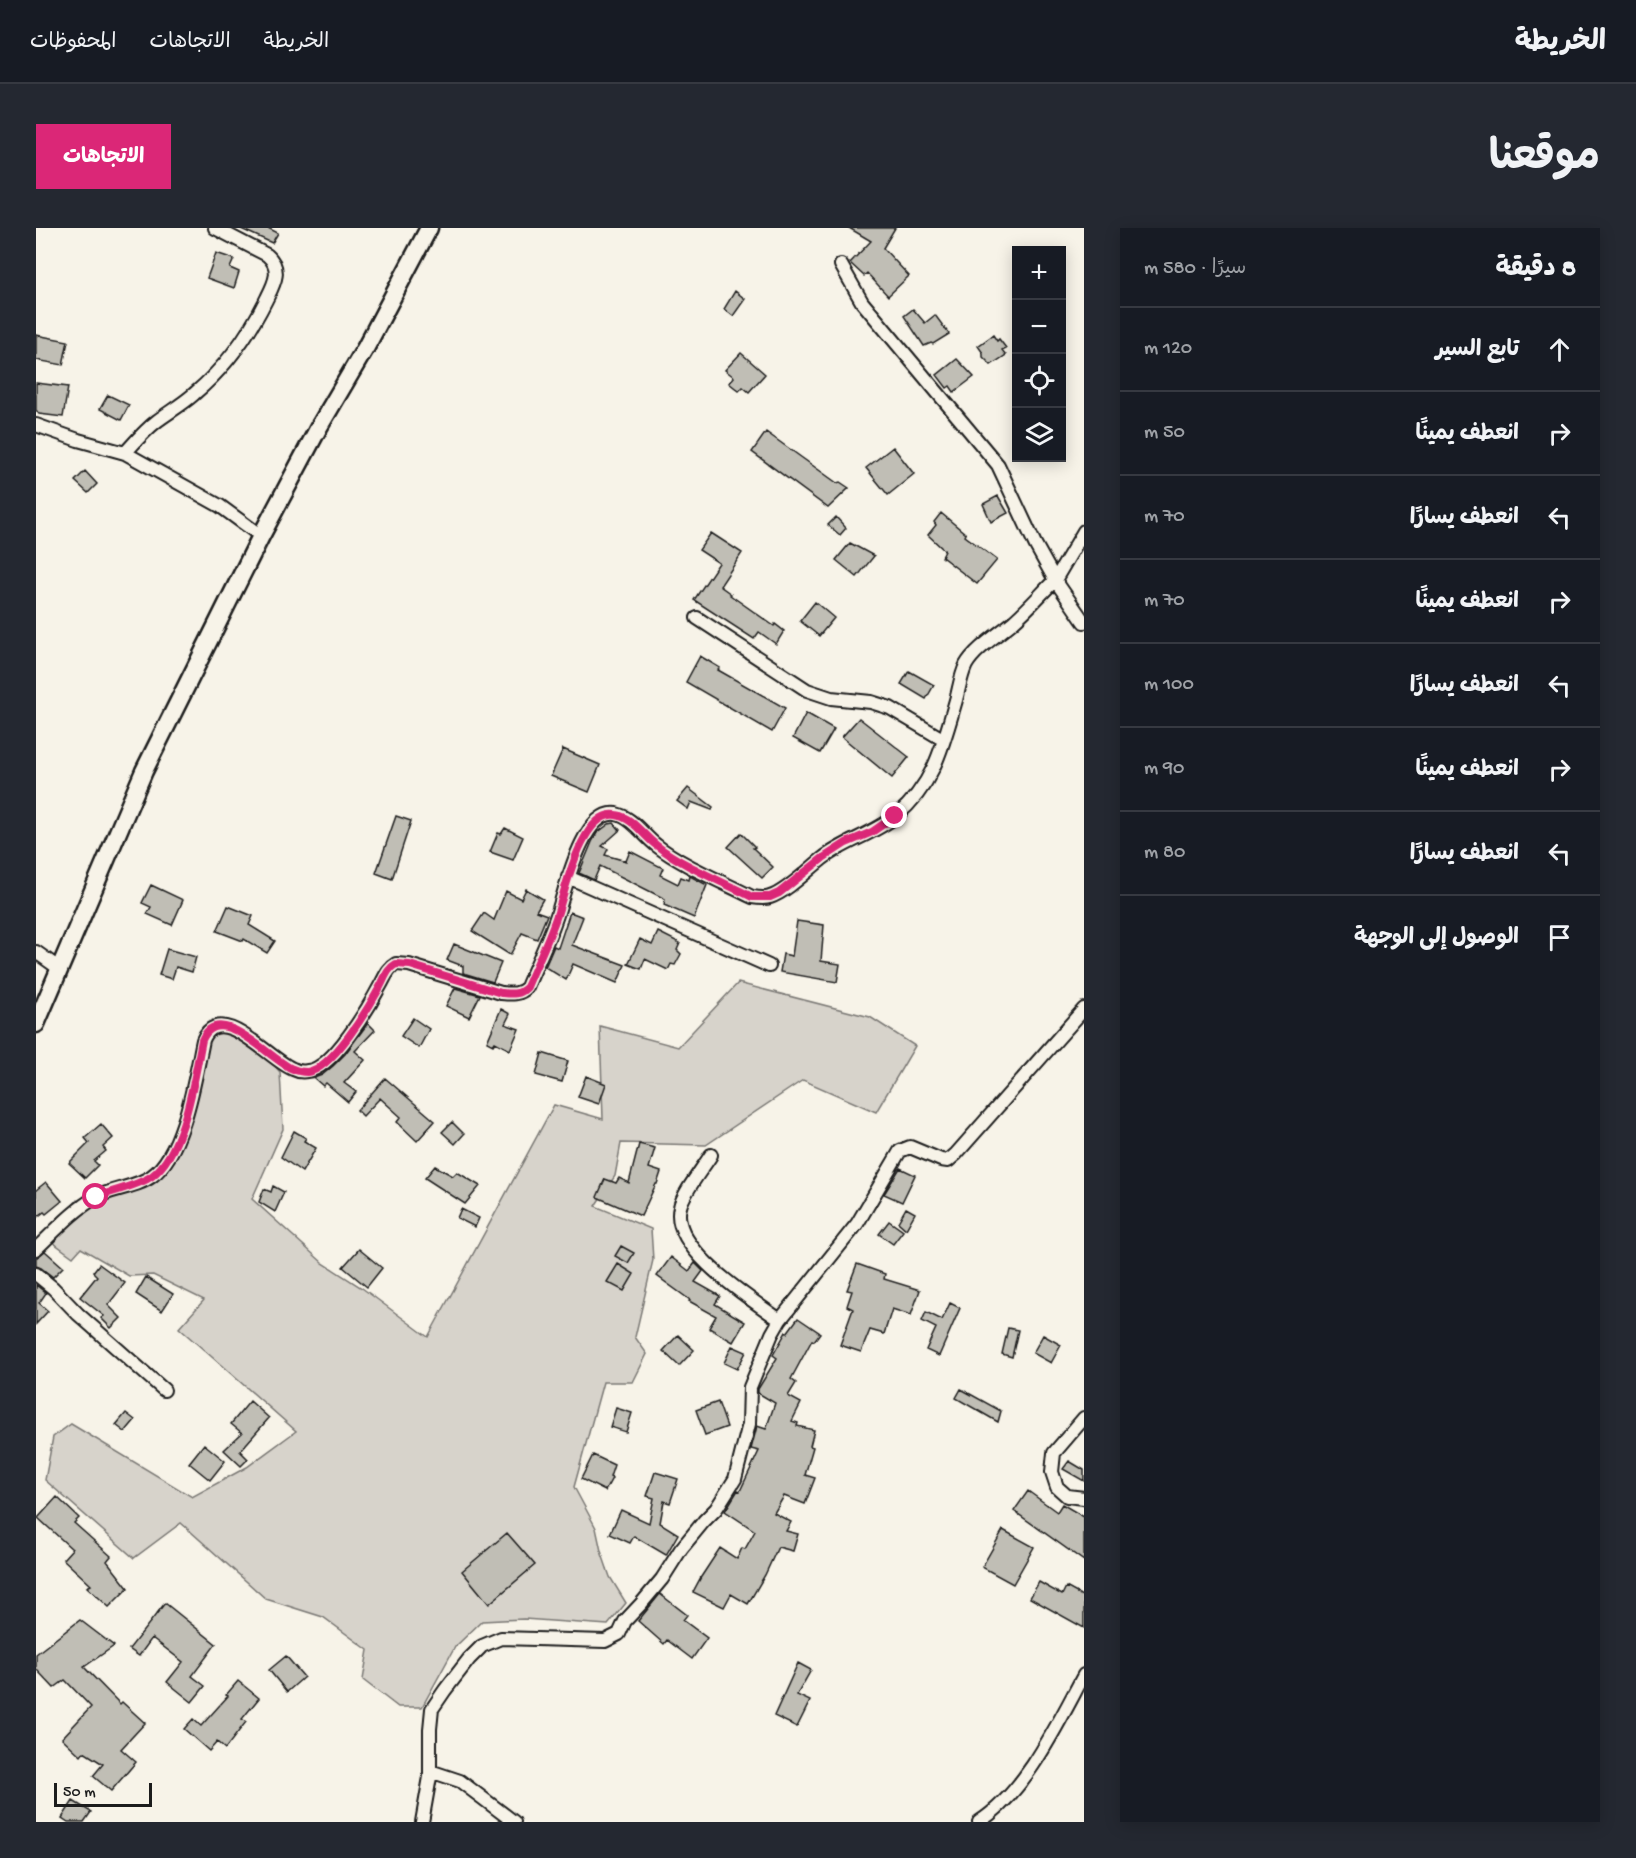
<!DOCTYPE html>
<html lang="ar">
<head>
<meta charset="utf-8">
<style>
  body { margin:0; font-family:"Gochi Hand","Playpen Sans Arabic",sans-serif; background:#242831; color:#f1f3f6; direction:rtl }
  .controls { position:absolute; right:18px; top:18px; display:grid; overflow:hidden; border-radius:0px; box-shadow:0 3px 15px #0003 }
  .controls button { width:54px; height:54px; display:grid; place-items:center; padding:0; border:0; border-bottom:2px solid #363941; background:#171b24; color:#f1f3f6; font:30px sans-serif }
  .scale { position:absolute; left:18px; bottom:15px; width:98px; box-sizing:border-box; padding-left:6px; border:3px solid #1c1c1c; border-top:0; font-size:16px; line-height:21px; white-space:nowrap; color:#1c1c1c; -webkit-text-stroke:4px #f7f3e8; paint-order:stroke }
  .stop { position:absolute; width:18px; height:18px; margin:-14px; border:4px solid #db2777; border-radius:50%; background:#fff }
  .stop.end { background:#db2777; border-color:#fff; box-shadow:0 2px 6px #0008 }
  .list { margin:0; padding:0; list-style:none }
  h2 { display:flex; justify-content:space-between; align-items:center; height:78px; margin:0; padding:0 24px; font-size:26px }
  h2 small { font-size:20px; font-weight:400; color:#9ea1a6 }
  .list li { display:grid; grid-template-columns:39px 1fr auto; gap:18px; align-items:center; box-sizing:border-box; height:84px; padding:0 24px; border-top:2px solid #363941 }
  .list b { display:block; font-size:22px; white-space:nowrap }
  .list em { font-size:20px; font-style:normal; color:#9ea1a6 }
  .icon { flex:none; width:33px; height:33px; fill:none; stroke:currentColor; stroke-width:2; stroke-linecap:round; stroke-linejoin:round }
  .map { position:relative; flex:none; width:1048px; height:1594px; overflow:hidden; direction:ltr; border-radius:0px }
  header { display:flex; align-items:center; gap:36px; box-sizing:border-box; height:84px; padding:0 30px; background:#171b24; border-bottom:2px solid #363941 }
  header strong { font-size:28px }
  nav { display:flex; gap:33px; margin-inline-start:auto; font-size:21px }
  .intro { display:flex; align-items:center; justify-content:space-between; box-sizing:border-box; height:144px; padding:0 36px }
  h1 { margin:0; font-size:42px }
  .button { padding:15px 27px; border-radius:0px; background:#db2777; color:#fff; font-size:21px; font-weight:700 }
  main { display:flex; gap:36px; padding:0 36px }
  aside { flex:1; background:#171b24; border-radius:0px; box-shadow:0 3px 15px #0003 }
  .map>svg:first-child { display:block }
</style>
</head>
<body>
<header>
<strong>الخريطة</strong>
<nav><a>الخريطة</a><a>الاتجاهات</a><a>المحفوظات</a></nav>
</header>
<div class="intro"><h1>موقعنا</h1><a class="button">الاتجاهات</a></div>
<main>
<aside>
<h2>8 دقيقة<small>سيرًا · 580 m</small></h2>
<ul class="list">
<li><svg class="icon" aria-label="ahead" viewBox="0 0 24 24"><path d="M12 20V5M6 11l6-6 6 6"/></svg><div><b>تابع السير</b></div><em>120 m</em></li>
<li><svg class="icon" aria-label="right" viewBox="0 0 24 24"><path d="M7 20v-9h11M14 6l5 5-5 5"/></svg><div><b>انعطف يمينًا</b></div><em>50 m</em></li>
<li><svg class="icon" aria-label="left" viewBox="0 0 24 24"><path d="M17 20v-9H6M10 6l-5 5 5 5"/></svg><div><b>انعطف يسارًا</b></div><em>70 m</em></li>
<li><svg class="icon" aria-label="right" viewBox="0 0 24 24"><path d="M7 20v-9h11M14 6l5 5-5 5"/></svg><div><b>انعطف يمينًا</b></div><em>70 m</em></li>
<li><svg class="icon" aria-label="left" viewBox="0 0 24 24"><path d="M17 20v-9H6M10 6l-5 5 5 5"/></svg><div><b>انعطف يسارًا</b></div><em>100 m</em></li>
<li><svg class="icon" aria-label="right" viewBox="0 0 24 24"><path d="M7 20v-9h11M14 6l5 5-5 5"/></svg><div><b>انعطف يمينًا</b></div><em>90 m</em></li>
<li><svg class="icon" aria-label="left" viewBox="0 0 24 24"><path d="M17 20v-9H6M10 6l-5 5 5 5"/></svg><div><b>انعطف يسارًا</b></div><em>80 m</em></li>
<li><svg class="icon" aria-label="arrive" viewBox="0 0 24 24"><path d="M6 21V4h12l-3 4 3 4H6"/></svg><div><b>الوصول إلى الوجهة</b></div></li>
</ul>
</aside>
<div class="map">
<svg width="1048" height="1594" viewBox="0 0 1048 1594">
  <rect width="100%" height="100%" fill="#f7f3e8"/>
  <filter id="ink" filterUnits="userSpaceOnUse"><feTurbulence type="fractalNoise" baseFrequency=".0167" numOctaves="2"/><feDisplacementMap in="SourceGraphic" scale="12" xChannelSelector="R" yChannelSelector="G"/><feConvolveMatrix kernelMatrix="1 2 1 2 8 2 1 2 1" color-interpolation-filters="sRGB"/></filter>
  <g filter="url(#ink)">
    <path fill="#d7d3cb" stroke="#7a7874" stroke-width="1.5" d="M702,755L834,789L879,818L840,884L767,852L670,917L585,915L579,948L559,978L615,1001L617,1032L599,1109L611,1126L597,1154H567L538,1259L560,1300L565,1323L574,1349L590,1375L572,1397L488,1391L446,1393L419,1419L386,1479H362L327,1452L332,1422L287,1389L230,1371L145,1295L98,1330L9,1252L17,1209L35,1196L156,1269L211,1239L260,1203L143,1100L168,1072L117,1047L93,1048L45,1020L37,1029L11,1010L41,972L49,978L97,956L138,921L157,886L170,803H199L218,814L244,844L247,901L216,971L287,1035L326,1060L392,1109L518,877L567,891L564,798L642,819Z"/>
    <path fill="#c0beb5" stroke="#1c1c1c" stroke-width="1.5" d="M203,0H232L242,5L236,15Z
      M813,0H859L847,20L873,48L852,68L831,45L828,48L814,35L835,13Z
      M180,25L198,31L194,40L203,44L198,60L171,50Z
      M699,63L709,71L697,88L688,81Z
      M877,81L889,95L899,87L913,106L897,116L895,115L888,118L868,88Z
      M0,107L32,113L27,137L0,132Z
      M957,107L961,113L963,111L970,120L966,122L970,127L955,137L947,129V125L942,118Z
      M705,125L729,146L713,164L707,159L703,163L693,155L698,149L689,142Z
      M921,131L938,149L918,164L914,158L911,160L901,147Z
      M0,155L32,159L27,189L3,186L0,182Z
      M72,167L93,177L85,192L64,181Z
      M730,204L801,255L804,254L813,260L792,280L716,224Z
      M857,219L878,246L852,267L830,240Z
      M49,243L61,256L52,265L39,253Z
      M962,268L972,285L955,294L947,276Z
      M905,285L930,306L929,308L961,332L941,356L906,329L909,323L892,307L900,297L898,294Z
      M800,289L810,300L804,307L792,297Z
      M675,305L706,325L684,358L695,366L694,367L738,398L739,396L748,403L740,416L723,404L718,411L658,372L683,335L663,322Z
      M814,315L838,328L821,349L800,332Z
      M779,374L798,390L783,408L764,393Z
      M664,428L684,440L682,442L749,480L736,504L650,454Z
      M873,443L898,457L890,471L865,456Z
      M770,485L798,501L784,525L757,510Z
      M823,490L873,529L856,550L806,509Z
      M527,521L564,537L553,564L515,548Z
      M652,560L677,579L676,582L655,574L652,581L641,573Z
      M360,588L375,593L356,651L340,645Z
      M578,595L584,602L566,618L572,621L569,627L590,633L594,623L627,640L624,647L642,656L645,649L653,652L654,648L671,657L658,690L628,677L629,671L564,638L558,652L543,645L556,614L561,605L573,596Z
      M469,600L487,609L477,632L454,624L462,605L465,606Z
      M705,605L719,619L717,620L737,639L726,650L692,619Z
      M115,657L147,672L136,697L111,686L115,679L106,675Z
      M490,661L507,671L500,683L511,687L501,711L486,705L474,727L436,703L448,685L458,692L470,663L485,671Z
      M192,678L217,688L213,697L239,713L231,725L208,711L207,713L181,703Z
      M534,684L547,689L536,717L589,737L581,755L537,736L530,752L509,739L518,718L522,720Z
      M761,693L788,697L785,733L804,736L801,754L744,744L747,726L756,728Z
      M622,704L644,715L641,722L645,726L639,737L635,736L632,742L609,731L605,741L592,736L604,711L616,717Z
      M418,716L465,735L457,754L427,745V738L411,732Z
      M131,721L160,729L156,744L140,739L136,751L123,747Z
      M419,760L444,767L433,789L410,778Z
      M465,781L474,786L469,796L483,801L474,822L459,814L457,817L451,814Z
      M377,790L393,801L383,820L365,808Z
      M332,795L339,802L319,823L329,832L308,855L320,864L312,874L290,855L287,858L278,850L286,847L297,838L309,826Z
      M506,825L532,833L526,854L500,847Z
      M550,848L570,856L563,876L542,869Z
      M349,850L399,893L381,913L361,894L365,889L344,870L327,888L321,882Z
      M416,894L428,906L419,916L406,904Z
      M65,896L77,910L67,919L70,923L58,933L62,937L49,950L33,935L53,915L49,910Z
      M258,903L270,910L268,913L280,920L266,944L245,929Z
      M603,916L619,920L613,940L625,944L621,956H620L605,988L561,969L569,951L580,955L583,950L593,955Z
      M399,938L417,948L421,944L444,958L429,976L389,950Z
      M864,940L879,947L866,974L848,966Z
      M10,954L26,973L10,986L8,984L0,990V962Z
      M237,958L248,964L239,984L223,974L228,961L235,964Z
      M870,980L879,985L870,1001L862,994Z
      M425,981L443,990L439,999L421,990Z
      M853,993L867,1003L857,1016L843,1006Z
      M585,1018L598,1025L592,1035L579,1028Z
      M323,1021L346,1040L331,1059L307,1039Z
      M9,1023L27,1039L17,1049L5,1040L0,1038V1030Z
      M635,1029L653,1043L659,1035L667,1043L659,1054L684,1068L679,1076L709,1094L697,1114L673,1100L680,1088L653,1073L654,1072L621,1048Z
      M63,1036L89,1055L72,1077L85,1090L75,1100L65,1090L68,1088L44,1069L61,1048L57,1044Z
      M582,1036L598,1046L588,1063L571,1054Z
      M821,1036L849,1046L848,1051L884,1062L875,1087L856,1081L848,1106L834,1102L825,1124L804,1117L817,1081L811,1078L816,1063L811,1062Z
      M110,1049L137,1066L126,1083L100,1066Z
      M0,1057L10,1065L3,1075L12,1083L0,1096Z
      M914,1075L924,1080L903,1128L890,1122L900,1100L886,1093L890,1084L906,1092Z
      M762,1090L784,1105L778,1113L776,1112L755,1151L760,1155L752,1168L765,1175L756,1193L762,1195L761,1198L778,1202L774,1218L777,1219L769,1247L779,1250L769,1276L748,1268L738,1285L755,1294L750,1303L762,1306L757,1323L742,1319L729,1347L712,1376L695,1366L688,1379L657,1364L665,1349L684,1320L701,1331L706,1320L709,1321L719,1303L689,1283L702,1262L704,1263L723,1223L715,1221L721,1198L730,1201L739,1175L722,1165V1161L741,1130L737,1127L750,1104L751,1105Z
      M972,1100L982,1102L976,1129L966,1126Z
      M642,1107L658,1122L643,1138L627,1123Z
      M1007,1107L1025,1117L1015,1135L997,1125Z
      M696,1118L710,1124L701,1141L688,1135Z
      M925,1161L965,1183L962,1194L920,1170Z
      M214,1173L233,1190L204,1223L212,1231L205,1238L188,1222L206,1205L195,1196Z
      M682,1174L691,1199L669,1207L660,1182Z
      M580,1180L596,1185L590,1204L574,1199Z
      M90,1185L99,1192L89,1204L80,1197Z
      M168,1216L189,1233L174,1252L153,1235Z
      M557,1227L578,1237L574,1249L576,1250L569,1263L545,1251Z
      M1033,1233L1048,1242V1253L1027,1241Z
      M619,1244L642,1251L634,1275L628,1273L624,1295L642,1306L630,1327L598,1308L594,1315L574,1306L585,1282L613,1295L618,1270L611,1268Z
      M992,1263L1021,1284L1026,1276L1048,1289V1333L978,1283Z
      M21,1269L43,1290L38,1295L75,1328L71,1333L92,1360L73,1379L51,1359L55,1357L27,1331L36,1321L2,1290Z
      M967,1302L998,1319L977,1356L946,1339Z
      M471,1305L499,1337L453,1376L426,1343Z
      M1003,1354L1026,1367L1030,1359L1048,1369V1400L994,1370Z
      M624,1366L651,1387L647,1392L671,1410L656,1431L631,1412L628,1416L602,1393Z
      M129,1375L180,1416L156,1448L169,1458L156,1474L131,1454L147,1434L116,1410L103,1428L93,1421Z
      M44,1392L78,1418L48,1439L84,1476L86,1474L109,1495L85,1521L100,1534L75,1563L57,1548L67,1536L48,1524L45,1528L26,1510L55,1479L29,1452L18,1460L0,1441V1426Z
      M250,1428L268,1449L251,1464L233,1442Z
      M762,1435L775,1442L761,1467L774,1473L761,1499L738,1488Z
      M202,1453L223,1470L206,1491L210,1494L189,1521L181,1514L173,1523L148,1501L157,1491L165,1498L192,1468L190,1467Z
      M37,1573L55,1584L48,1594H32L26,1590Z"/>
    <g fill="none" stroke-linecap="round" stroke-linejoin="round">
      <defs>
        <path id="street" d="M0,197L42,212L89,225L184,278L225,308
          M89,225C99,214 109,202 121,193C133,184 147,176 158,166C189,140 212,108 230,72C238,56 247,41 231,27L179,0
          M1048,303L1019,352L1048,394
          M661,390L771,462L795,470L835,474L854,480L908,512
          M532,649L733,738
          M0,724L24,741
          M0,1021C17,1005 39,981 59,970C76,960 100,960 116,948C148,925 159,850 167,812C184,771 236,834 257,841C261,843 267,844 271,843C296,842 333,779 344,758C349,750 351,741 360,736L373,737L465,765C475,766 484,767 491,759C501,735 513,711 521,687C529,664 546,581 580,586C596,589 608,608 620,617C645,637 687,654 716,669C722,670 729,671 734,669C750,664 772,642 786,631C809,613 838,606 860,588C898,557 907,517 920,472C923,461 925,447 930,437C939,421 963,406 977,394C992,381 1005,366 1019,352L999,316L962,237L826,74L805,37
          M0,1046L17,1060L42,1086L128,1162
          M744,1092L821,996L864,923L874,919L905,932L912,933L920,926L1048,781
          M1048,1190L1018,1225L1016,1244L1021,1259L1031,1268L1048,1270
          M394,1543L424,1553L478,1594
          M386,1594L394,1549V1501L396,1481L409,1462L433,1431L446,1418L465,1410L569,1413L583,1406L589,1393L605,1376L626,1351L645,1321L668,1293L680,1281L699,1251L713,1196L714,1159L736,1106L744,1092C715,1071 633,1020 644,979C647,965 667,940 675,927
          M943,1594C990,1564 1022,1495 1048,1447"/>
        <path id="secondary" d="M0,796L108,543L225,308L283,199L330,119L393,0"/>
      </defs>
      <use href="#street" stroke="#1c1c1c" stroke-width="16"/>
      <use href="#secondary" stroke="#1c1c1c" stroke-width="21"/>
      <use href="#street" stroke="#f7f3e8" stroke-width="12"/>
      <use href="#secondary" stroke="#f7f3e8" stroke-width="16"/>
    </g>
  </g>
  <g fill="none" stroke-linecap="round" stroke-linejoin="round" filter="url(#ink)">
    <path stroke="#db2777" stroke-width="8" d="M60,969C74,964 104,957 116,948C149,923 158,851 166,812C184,771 236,834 257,841C261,843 267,844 271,844C296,842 333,779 344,759C349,750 351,741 360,736L374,737L465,765C476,766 484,767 491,759C501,735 513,711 521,687C529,664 546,581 580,587C596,589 608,608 620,617C645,637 687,654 716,669H734L743,665L787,630L810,615L836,604L859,588"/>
  </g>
</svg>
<div class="controls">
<button>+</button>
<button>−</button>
<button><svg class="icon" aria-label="locate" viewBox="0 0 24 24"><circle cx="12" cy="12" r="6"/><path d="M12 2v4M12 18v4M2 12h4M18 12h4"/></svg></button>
<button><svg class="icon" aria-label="layers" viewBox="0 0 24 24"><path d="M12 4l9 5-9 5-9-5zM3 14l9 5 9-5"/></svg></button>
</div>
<div class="scale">50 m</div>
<div class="stop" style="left:60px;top:969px"></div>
<div class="stop end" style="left:859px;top:588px"></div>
</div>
</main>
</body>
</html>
